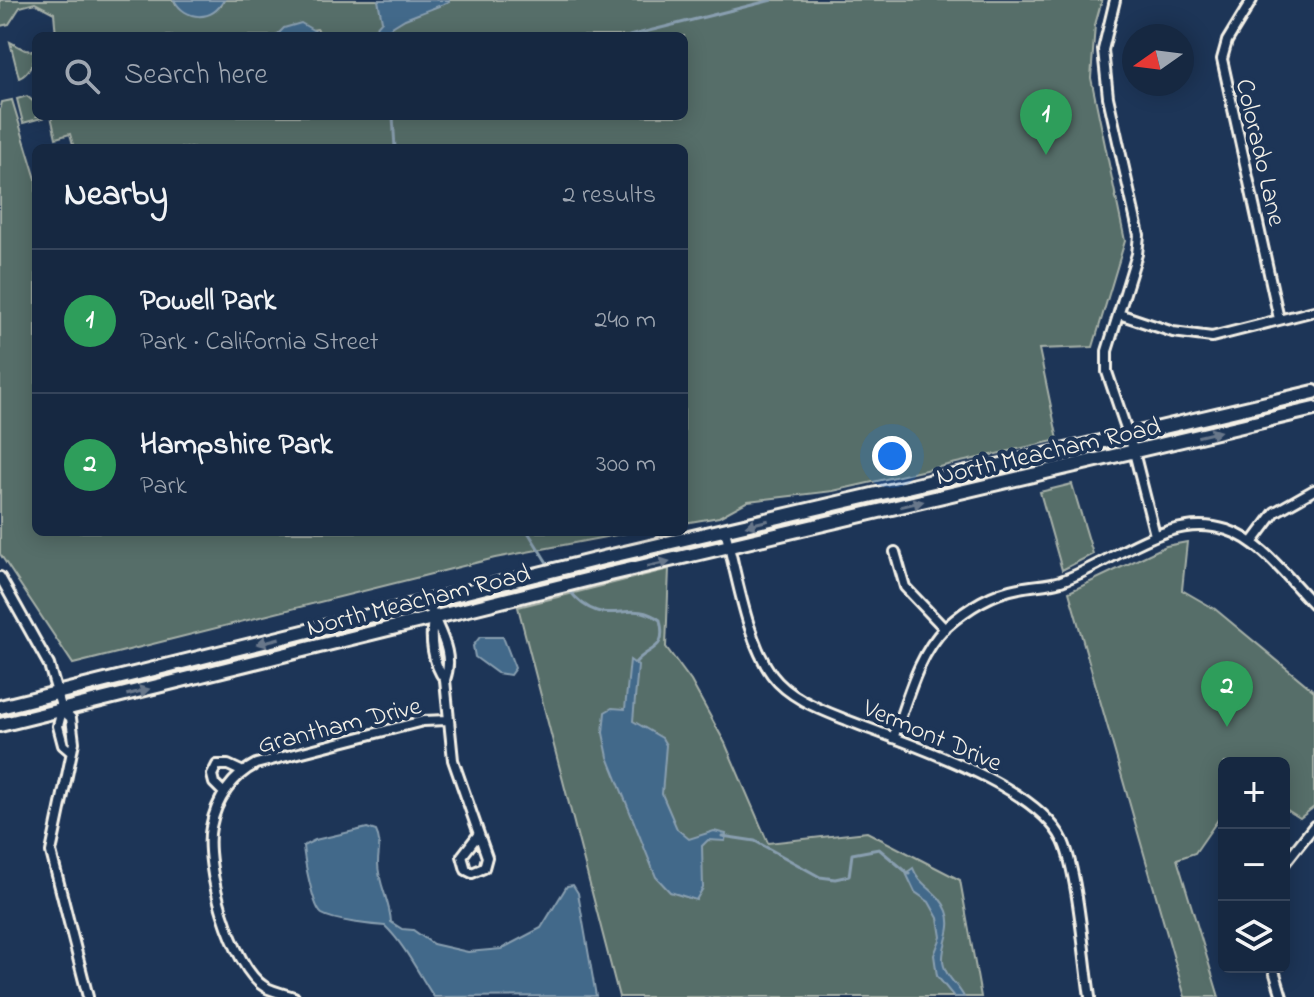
<!DOCTYPE html>
<html lang="en">
<head>
<meta charset="utf-8">
<style>
  body { margin:0; font-family:"Indie Flower",sans-serif; background:#1f3048; color:#f1f3f6 }
  .controls { position:absolute; right:24px; bottom:24px; display:grid; overflow:hidden; border-radius:12px; box-shadow:0 4px 20px #0003 }
  .controls button { width:72px; height:72px; display:grid; place-items:center; padding:0; border:0; border-bottom:2px solid #35445a; background:#162841; color:#f1f3f6; font:40px sans-serif }
  .compass { position:absolute; left:1122px; top:24px; width:72px; height:72px; border-radius:50%; background:#162841; box-shadow:0 4px 20px #0003; rotate:256deg }
  .you { position:absolute; left:892px; top:456px; width:28px; height:28px; margin:-20px; border:6px solid #fff; border-radius:50%; background:#1a73e8; box-shadow:0 0 0 12px #1a73e833 }
  .badge { display:grid; place-items:center; width:52px; height:52px; border-radius:50%; background:#ff9aa2; color:#fff; font-size:26px; font-weight:700 }
  .pin { position:absolute; translate:-50% -66px; filter:drop-shadow(0 2px 4px #0008) }
  .pin::after { content:''; position:absolute; top:42px; width:28px; height:24px; background:inherit; clip-path:polygon(0 0,100% 0,50% 100%) }
  .list { margin:0; padding:0; list-style:none }
  h2 { display:flex; justify-content:space-between; align-items:center; height:104px; margin:0; padding:0 32px; font-size:34px }
  h2 small { font-size:26px; font-weight:400; color:#9ea6b1 }
  .list li { display:grid; grid-template-columns:52px 1fr auto; gap:24px; align-items:center; box-sizing:border-box; height:144px; padding:0 32px; border-top:2px solid #35445a }
  .list b { display:block; font-size:30px; white-space:nowrap }
  .list p { margin:0; font-size:26px; white-space:nowrap; color:#9ea6b1 }
  .list em { font-size:26px; font-style:normal; color:#9ea6b1 }
  .icon { flex:none; width:44px; height:44px; fill:none; stroke:currentColor; stroke-width:2; stroke-linecap:round; stroke-linejoin:round }
  .map { position:relative; flex:none; width:1314px; height:997px; overflow:hidden }
  .search { position:absolute; background:#162841; box-shadow:0 4px 20px #0003; left:32px; top:32px; width:656px; height:88px; display:flex; align-items:center; gap:20px; box-sizing:border-box; padding:0 28px; border-radius:12px; color:#9ea6b1; font-size:30px }
  .panel { position:absolute; background:#162841; box-shadow:0 4px 20px #0003; left:32px; top:144px; width:656px; height:392px; border-radius:12px }
  .map>svg:first-child { display:block }
</style>
</head>
<body>
<div class="map">
<svg width="1314" height="997" viewBox="0 0 1314 997">
  <rect width="100%" height="100%" fill="#1d3557"/>
  <filter id="ink" filterUnits="userSpaceOnUse"><feTurbulence type="fractalNoise" baseFrequency=".0125" numOctaves="2"/><feDisplacementMap in="SourceGraphic" scale="16" xChannelSelector="R" yChannelSelector="G"/><feConvolveMatrix kernelMatrix="1 2 1 2 8 2 1 2 1" color-interpolation-filters="sRGB"/></filter>
  <g filter="url(#ink)">
    <path fill="#576e69" stroke="#a6b0a8" stroke-width="2" d="M0,0H174L176,4L221,6L224,0H1102L1095,25L1091,78L1125,241L1093,347L1039,349L1058,440L833,491L748,501L719,517L684,523V148H74L70,134L56,138L51,116H684V36H323L317,29L276,36H56L54,13L35,3L20,7L9,24L0,26Z
      M10,42L25,50L36,51C36,60 28,75 19,78Z
      M27,96L36,104V116H49L23,123L17,99Z
      M12,100L36,179V532H632L495,558L73,664L0,554V110L2,102Z
      M1072,484L1093,554L1062,570L1040,492Z
      M1187,542L1182,590L1215,609L1314,691V807L1300,818L1284,808V763H1224V811L1195,853L1177,859L1219,997H1185L1069,592L1166,546Z
      M669,569L666,647L691,681L725,743L768,843L867,832L960,880L981,997H619L518,607Z"/>
    <path fill="#42698a" stroke="#899fb0" stroke-width="2" d="M174,0H224C212,22 186,21 174,0Z
      M378,0H449V2L405,19L377,36L373,31L382,21Z
      M301,23L323,36H276L284,28Z
      M480,637H503L515,668L510,675L497,673L475,657L473,646Z
      M630,660L638,666L633,721L662,738L666,745L662,794L677,829L689,839L714,831L726,834L725,841L708,840L702,846L703,888L696,900L670,892L656,877L608,757L603,733L605,712L612,708L625,709Z
      M367,828L376,831C382,843 378,851 378,863C378,884 390,901 391,922L402,929L413,930L433,944L468,952L501,949L541,928L567,886L573,885L578,893L596,996L434,997C418,973 405,945 385,926C371,925 334,921 322,914C313,908 304,858 303,846L315,840Z
      M913,868C919,886 940,892 947,911C954,929 942,944 943,960C943,974 958,985 964,997H954L937,976L934,955L941,937L938,918L929,902L915,892L906,873Z"/>
    <g fill="none" stroke-linecap="round" stroke-linejoin="round">
      <path stroke="#899fb0" stroke-width="3" d="M629,36L772,0
        M393,116L395,148
        M528,532L549,566
        M569,590C604,634 628,596 660,620C668,652 648,646 635,663
        M722,836L755,841L820,877L835,879L849,876L852,854L879,849L909,874"/>
      <defs>
        <path id="street" d="M1115,0L1103,50L1108,97L1139,235L1137,254L1107,351V372L1134,452L1155,535
          M1252,0L1227,41L1222,59L1279,319
          M1119,314L1173,332L1212,337L1314,311
          M725,531C737,574 746,639 772,675C790,699 822,710 849,721C908,744 1036,784 1063,841C1078,874 1084,958 1090,997
          M1252,543L1275,512L1314,490
          M895,552L905,587L945,629
          M0,577L49,665L62,710L58,726L63,745L70,751
          M428,601C435,627 456,650 445,680C432,663 430,639 433,619
          M445,680L453,760L487,857L484,868L472,873L466,870L462,856L478,835
          M62,710L71,718L74,742L51,852L88,997
          M893,738C907,702 917,656 945,628C966,609 991,593 1019,588C1033,585 1048,585 1061,581C1114,563 1167,511 1227,530C1262,541 1289,580 1314,605
          M224,793L214,783L212,775L217,765H228L241,771
          M1284,864L1314,826
          M1273,967L1282,997
          M294,997C285,994 273,992 265,987C232,968 203,864 211,827C216,800 232,776 256,764L423,721L447,720"/>
        <path id="secondary" d="M0,707L603,558L1314,392
          M0,725L606,575L1314,409"/>
      </defs>
      <use href="#street" stroke="#f4f1e8" stroke-width="14"/>
      <use href="#secondary" stroke="#f4f1e8" stroke-width="18"/>
      <use href="#street" stroke="#1d3557" stroke-width="8"/>
      <use href="#secondary" stroke="#1d3557" stroke-width="12"/>
    </g>
    <defs><path id="oneway-solid" d="M-6-.8H1V-3.2L6.5 0L1 3.2V.8H-6Z" transform="scale(2)"/></defs>
    <g fill="#68778a">
      <use href="#oneway-solid" transform="translate(1209 434) rotate(-13)"/>
      <use href="#oneway-solid" transform="translate(912 504) rotate(-13)"/>
      <use href="#oneway-solid" transform="translate(757 523) rotate(167)"/>
      <use href="#oneway-solid" transform="translate(659 564) rotate(-12)"/>
      <use href="#oneway-solid" transform="translate(268 641) rotate(166)"/>
      <use href="#oneway-solid" transform="translate(138 692) rotate(-14)"/>
    </g>
  </g>
  <g text-anchor="middle" stroke-width="8" stroke-linejoin="round" paint-order="stroke">
    <g font-size="26" fill="#f4f1e8" stroke="#1d3557">
      <text transform="translate(1262 152) rotate(77)" y="9">Colorado Lane</text>
      <text transform="translate(1048 450) rotate(-13)" y="9">North Meacham Road</text>
      <text transform="translate(418 599) rotate(-14)" y="9">North Meacham Road</text>
      <text transform="translate(339 724) rotate(-14)" y="9">Grantham Drive</text>
      <text transform="translate(933 734) rotate(23)" y="9">Vermont Drive</text>
    </g>
  </g>
</svg>
<div class="controls">
<button>+</button>
<button>−</button>
<button><svg class="icon" aria-label="layers" viewBox="0 0 24 24"><path d="M12 4l9 5-9 5-9-5zM3 14l9 5 9-5"/></svg></button>
</div>
<svg class="compass" viewBox="-18 -18 36 36"><path d="M0-13l5 13h-10z" fill="#e53935"/><path d="M0 13l5-13h-10z" fill="#9ea6b1"/></svg>
<div class="you"></div>
<div class="pin badge" style="left:1046px;top:155px;background:#2e9e5b">1</div>
<div class="pin badge" style="left:1227px;top:727px;background:#2e9e5b">2</div>
<div class="search"><svg class="icon" aria-label="search" viewBox="0 0 24 24"><circle cx="10" cy="10" r="6"/><path d="M15 15l6 6"/></svg>Search here</div>
<section class="panel">
<h2>Nearby<small>2 results</small></h2>
<ul class="list">
<li><span class="badge" style="background:#2e9e5b">1</span><div><b>Powell Park</b><p>Park · California Street</p></div><em>240 m</em></li>
<li><span class="badge" style="background:#2e9e5b">2</span><div><b>Hampshire Park</b><p>Park</p></div><em>300 m</em></li>
</ul>
</section>
</div>
</body>
</html>
